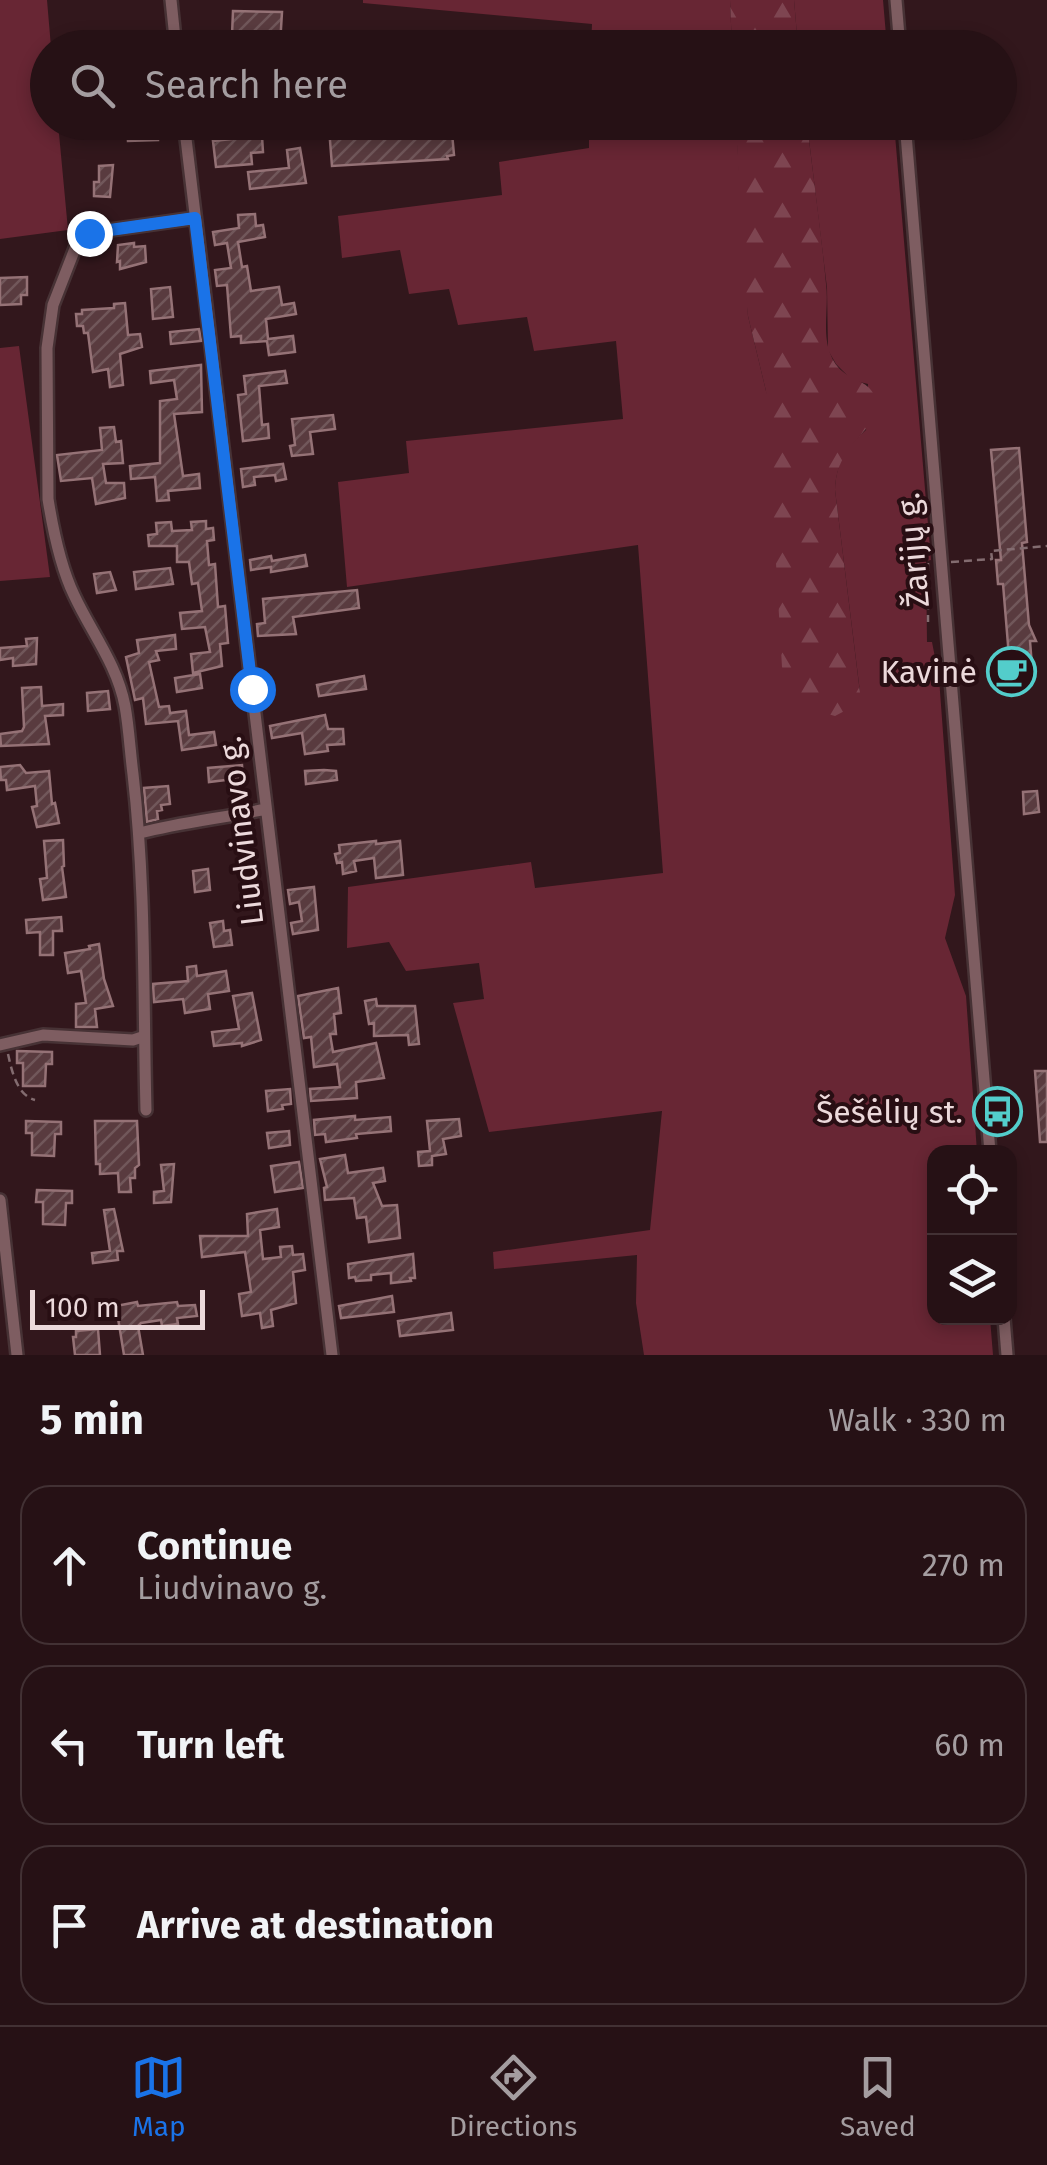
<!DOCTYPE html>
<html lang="en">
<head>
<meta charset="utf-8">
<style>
  body { margin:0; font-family:"Fira Sans",sans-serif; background:#321f22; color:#f1f3f6 }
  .controls { position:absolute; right:30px; bottom:30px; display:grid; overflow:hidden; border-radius:20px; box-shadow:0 5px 15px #0003 }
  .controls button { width:90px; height:90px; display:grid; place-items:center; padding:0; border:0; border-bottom:2px solid #423134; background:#261115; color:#f1f3f6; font:50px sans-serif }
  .scale { position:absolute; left:30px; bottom:25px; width:175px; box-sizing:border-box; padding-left:10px; border:5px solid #ecd9db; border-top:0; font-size:28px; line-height:35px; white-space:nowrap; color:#ecd9db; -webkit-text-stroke:8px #280e13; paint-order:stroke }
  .stop { position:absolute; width:30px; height:30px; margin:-22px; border:8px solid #1a73e8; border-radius:50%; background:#fff }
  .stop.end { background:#1a73e8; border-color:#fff; box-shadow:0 2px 10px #0008 }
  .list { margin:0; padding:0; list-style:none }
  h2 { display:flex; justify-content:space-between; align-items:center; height:130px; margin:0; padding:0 40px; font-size:42px }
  h2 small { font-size:32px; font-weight:400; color:#a49da0 }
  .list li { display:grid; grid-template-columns:65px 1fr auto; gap:30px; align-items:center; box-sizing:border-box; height:160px; margin:0 20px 20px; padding:0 20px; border:2px solid #423134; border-radius:30px }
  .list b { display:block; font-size:38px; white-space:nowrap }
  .list p { margin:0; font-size:32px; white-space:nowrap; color:#a49da0 }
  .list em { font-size:32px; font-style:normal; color:#a49da0 }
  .icon { flex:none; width:55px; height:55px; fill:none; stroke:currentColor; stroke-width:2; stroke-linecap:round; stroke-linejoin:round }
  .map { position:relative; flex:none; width:1047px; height:1355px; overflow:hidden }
  .search { position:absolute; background:#261115; box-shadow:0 5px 15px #0003; left:30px; right:30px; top:30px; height:110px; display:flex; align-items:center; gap:25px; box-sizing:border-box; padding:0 35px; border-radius:55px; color:#a49da0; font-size:38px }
  .sheet { height:670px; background:#261115 }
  nav { display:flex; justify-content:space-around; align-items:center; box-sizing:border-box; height:140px; border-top:2px solid #423134; background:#261115; font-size:28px; color:#a49da0 }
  nav a { display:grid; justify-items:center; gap:5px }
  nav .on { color:#1a73e8 }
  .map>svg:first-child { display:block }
</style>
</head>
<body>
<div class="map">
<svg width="1047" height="1355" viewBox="0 0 1047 1355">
  <defs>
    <pattern id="forest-firs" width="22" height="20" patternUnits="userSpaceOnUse" patternTransform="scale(2.5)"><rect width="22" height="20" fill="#682634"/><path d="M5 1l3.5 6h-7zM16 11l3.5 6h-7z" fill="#7e4551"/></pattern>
    <pattern id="building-hatch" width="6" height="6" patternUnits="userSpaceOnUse" patternTransform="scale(2.5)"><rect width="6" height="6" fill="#593b3f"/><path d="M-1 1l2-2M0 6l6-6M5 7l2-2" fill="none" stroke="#71575a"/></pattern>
  </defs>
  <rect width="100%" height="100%" fill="#32171c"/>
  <path fill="#682634" d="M0,0H47L51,47L48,48V122L58,123L68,230L0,239Z
    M363,0H730L732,47H591L592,24L363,3Z
    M794,0H883L887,47H798Z
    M589,123H736L748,316L766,391L860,692L835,490C836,463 846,447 866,430L868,384L852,380L836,364L828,350L827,288L807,123H894L931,560L926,561L927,642H932L939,678L955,895L945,938L966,996L977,1152H934V1318H990L993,1355H644L636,1303L637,1255L494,1269L493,1252L650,1230L662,1111L489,1132L453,1003L484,999L479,963L406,971L389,942L347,948L348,887L531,862L535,888L663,873L638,545L347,587L338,482L409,473L406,441L623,419L616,341L534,351L527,317L458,325L449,289L409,294L400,250L342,258L338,216L502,195L499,162L589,148Z
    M19,346L50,577L0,581V348Z"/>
  <path fill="url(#forest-firs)" d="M730,0H794L798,47H732Z
    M736,123H807C813,176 821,230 826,284C829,305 822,333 830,353C843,389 876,370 879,414C858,440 836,454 835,490L860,693L854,706L835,716C800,707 793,701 782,667L766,391L748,316L743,270Z"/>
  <path fill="url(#building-hatch)" stroke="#957276" stroke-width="2.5" d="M233,11L282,12L280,45H264V41L260,39H234V48H214V35H232Z
    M127,122H157L158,140L128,141Z
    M392,122H451L454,155L447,156L448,159L332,166L329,128Z
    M262,136L263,152L251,153L252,164L216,167L213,141Z
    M300,148L306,183L250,189L248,172L289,168L287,150Z
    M113,165L110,197L94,196V182H99V166Z
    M255,214L256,226L263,225L265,237L238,242L242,267L247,266L251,291L279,287L282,305L294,303L296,314L266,319L268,339L293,336L295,352L269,355L267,341L241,343V336L231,337L227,285L217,286L215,270L231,268L227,243L215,245L213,232L239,228L238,215Z
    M134,243V247L145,246L146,262L120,269V261L117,262L118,245Z
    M27,277V295H21V304L0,305V278Z
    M170,287L173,317L153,319L151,289Z
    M125,303L128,335L140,334L142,347L120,354L123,385L110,387L108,369L93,372L88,333H84L83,326H77L76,314H82V310L114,308V304Z
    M199,329L201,341L171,344L170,332Z
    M201,365L202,412L174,414L183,476L199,474L200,488L168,491L169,500L157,501L155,477L131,479L130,466L160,463V401L177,399L174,380L151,383L150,371Z
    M285,371L287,383L259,386L262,425L268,424L269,438L243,441L238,395L246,394L244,376Z
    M333,415L335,429L310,432L313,454L292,456L290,446L295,445L292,419Z
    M114,427L116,442L121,441L123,463L103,464L106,483H124L125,498L96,504L92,478L61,481L57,455L102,450L100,428Z
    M1019,448L1027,542L1022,543L1029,625L1036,641H1030L1033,679L1011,681L1003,584H998L996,560H1001L991,450Z
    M283,464L286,479L276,481L275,475L254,477L255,485L243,487L241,469Z
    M206,521V529L213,528L214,540L207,541L209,565L215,564L218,607L225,606L228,643L220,644L222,666L193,673L191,654L210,652L205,627L182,629L180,613L202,611L198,583L192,584L189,562H177V546H149L148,535L157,534L156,523L171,522L172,531L192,530L191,522Z
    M305,555L307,566L271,572V567L251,570L250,560L271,556L272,561Z
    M170,568L173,584L136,589L134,572Z
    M110,572L116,590L97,593L94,574Z
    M357,590L359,608L293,617L296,634L258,636L257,624L265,623L263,599Z
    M175,635L176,649L156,651L159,660L149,662L159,707L169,706L170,713L186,711L189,735L214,732L216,745L182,750L178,721L146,724L143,698L135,700L126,657L139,653L137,640Z
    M37,638L36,664L13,666V658L0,660V648L27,646L26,639Z
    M200,674L202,688L177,692L175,678Z
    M364,676L366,689L319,696L317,685Z
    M41,687L42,706L63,704V715L45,716L49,744L1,746L0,734L22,731L24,727L22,688Z
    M108,691L110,709L88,711L87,693Z
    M325,715L328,729H343L344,744L327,745L328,751L305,754L302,733L272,738L270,726Z
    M20,765L26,773L49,771L52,804L55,803L59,823L37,827L32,807L37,806L35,786L7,790L6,780H1L0,767Z
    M242,765L243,778L209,782L208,768Z
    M324,770L336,771L337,780L306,784L305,771Z
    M168,786L170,804L161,805L162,810L157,811L158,819L147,822L144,788Z
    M1037,791L1039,812L1024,814L1023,792Z
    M63,840L64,866L62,867L66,897L43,900L40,879L47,878L44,841Z
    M376,841V844L400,841L403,875L376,878L374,858L354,861L356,871L343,874L342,862L337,863L335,854L340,853L339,845Z
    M208,869L210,890L195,892L193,871Z
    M314,887L318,930L293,934L291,923L302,921L299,902L290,904L288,890Z
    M61,917L62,931H53V955H40V932L27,933L26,920Z
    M223,921L224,931L230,930L232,945L214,947L210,923Z
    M99,944L104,979L113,1006L95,1009L97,1027H76V1004L86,1003L81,971L68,973L65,953L90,949L89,946Z
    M196,966L197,976L226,971L229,991L208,994L210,1009L185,1013L183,999L154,1002L153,984L188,981L187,967Z
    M338,988L341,1013L334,1014L336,1034H330L333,1052L376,1043L384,1078L356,1082L357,1098L311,1101L310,1089L340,1087L337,1064L314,1067L311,1037L304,1038L298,996Z
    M252,993L261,1040L242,1046V1043L214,1046L212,1032L239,1029L233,996Z
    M376,999L377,1006H415L419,1044L409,1045L408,1035L374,1036V1023L369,1024L365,1001Z
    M17,1051L52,1052V1064H46L45,1086H23V1063H17Z
    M1035,1071H1047V1142H1040Z
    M290,1089L291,1104L282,1105L283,1109L268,1111L266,1091Z
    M355,1116V1120L390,1117L391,1131L356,1134L357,1138L326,1142L325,1134L315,1135L314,1120Z
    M459,1119L461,1136L443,1139L446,1154L432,1156V1165L419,1166L418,1152L430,1151L427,1121Z
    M26,1121L61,1122V1134H55L54,1156L32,1155V1133H26Z
    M95,1121H137L139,1165L135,1168V1178H130L131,1192H119L118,1173L100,1174V1164H96Z
    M289,1131L290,1145L269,1148L267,1133Z
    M345,1155L348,1173L383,1168L385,1181L373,1183L382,1206L397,1205L400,1238L369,1242L366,1217L357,1218L354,1198L325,1200L324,1188L327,1187L320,1159Z
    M299,1162L303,1188L275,1192L271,1166Z
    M174,1164L171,1202L154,1203V1192L164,1191L161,1165Z
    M37,1190L72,1191V1203H66L65,1225L43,1224V1202H36Z
    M114,1209L123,1251H117L118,1260L93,1263L92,1253L110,1251L104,1210Z
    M277,1209L279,1227L260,1230L263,1259L281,1257L280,1247L292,1246L293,1255L303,1254L305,1270L293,1272L296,1303L271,1310L273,1326L262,1328L260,1313L242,1316L239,1294L251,1292L245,1252L202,1257L200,1236H248L247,1214Z
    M413,1254L415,1278H410L411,1281L391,1283V1273L371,1275V1280L356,1281L355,1277L349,1278L348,1264Z
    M392,1296L394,1312L341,1318L339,1306Z
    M137,1302L138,1306L177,1302L178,1306L195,1305L197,1316L177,1318L178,1324L162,1326L161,1320L141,1323L138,1326L143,1355H124L116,1306Z
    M451,1313L453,1330L400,1336L398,1321Z
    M98,1329L100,1355H75L73,1337H76V1331Z"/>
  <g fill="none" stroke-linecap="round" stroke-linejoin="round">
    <defs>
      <path id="minor" d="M171,0L176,48
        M896,0L900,48
        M184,122L332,1355
        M905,122L990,1152
        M140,833C182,822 224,818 266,809
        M0,1045L43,1035L133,1040L142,1037
        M146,1110C143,998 146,887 133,774C130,751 129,728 125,706C117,664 91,632 74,595C60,566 53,530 48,499L47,348L53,305L76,246L89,233L195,218
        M0,1200L17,1355
        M1004,1318L1007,1355"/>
    </defs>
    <use href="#minor" stroke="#473235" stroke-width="16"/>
    <path stroke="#836c70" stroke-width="2.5" stroke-dasharray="8 5" stroke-linecap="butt" d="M951,562L992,559L991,551L1047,546
      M928,563V622
      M8,1054C12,1072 17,1095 35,1100"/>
    <use href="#minor" stroke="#7e5d61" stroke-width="11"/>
  </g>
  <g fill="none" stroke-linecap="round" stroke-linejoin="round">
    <path stroke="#1a73e8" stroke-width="12" d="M89,233L195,218L252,689"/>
  </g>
  <defs>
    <symbol id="cafe-ring" viewBox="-11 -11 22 22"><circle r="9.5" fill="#280e13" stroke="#53cdcb" stroke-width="1.5"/><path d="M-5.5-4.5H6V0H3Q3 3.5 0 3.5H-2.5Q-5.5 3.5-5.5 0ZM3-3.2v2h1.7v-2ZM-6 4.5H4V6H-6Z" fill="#53cdcb"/></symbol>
    <symbol id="bus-ring" viewBox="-11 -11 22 22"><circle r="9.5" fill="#280e13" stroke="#53cdcb" stroke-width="1.5"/><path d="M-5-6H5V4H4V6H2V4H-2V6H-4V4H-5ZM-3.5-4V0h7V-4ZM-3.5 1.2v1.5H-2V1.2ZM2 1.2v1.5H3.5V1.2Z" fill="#53cdcb"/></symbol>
  </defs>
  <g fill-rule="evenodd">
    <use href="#cafe-ring" x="984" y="644" width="55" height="55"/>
    <use href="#bus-ring" x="970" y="1084" width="55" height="55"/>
  </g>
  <g text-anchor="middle" stroke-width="8" stroke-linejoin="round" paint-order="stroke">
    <g font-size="32" fill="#ecd9db" stroke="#280e13">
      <text transform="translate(913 550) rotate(-95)" y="11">Žarijų g.</text>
      <text transform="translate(241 831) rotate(-97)" y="11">Liudvinavo g.</text>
    </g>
    <g font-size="32" fill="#ecd9db" stroke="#280e13" text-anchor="end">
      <text x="977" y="683">Kavinė</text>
      <text x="963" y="1123">Šešėlių st.</text>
    </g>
  </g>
</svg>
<div class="controls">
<button><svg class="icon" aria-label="locate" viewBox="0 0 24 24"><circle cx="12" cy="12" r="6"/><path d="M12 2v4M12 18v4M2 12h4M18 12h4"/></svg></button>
<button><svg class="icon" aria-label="layers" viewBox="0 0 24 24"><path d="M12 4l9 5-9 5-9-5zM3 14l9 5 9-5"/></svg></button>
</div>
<div class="scale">100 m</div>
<div class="stop" style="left:252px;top:689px"></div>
<div class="stop end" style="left:89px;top:233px"></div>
<div class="search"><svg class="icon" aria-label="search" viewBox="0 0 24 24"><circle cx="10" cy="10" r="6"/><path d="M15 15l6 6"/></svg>Search here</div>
</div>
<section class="sheet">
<h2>5 min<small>Walk · 330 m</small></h2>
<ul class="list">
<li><svg class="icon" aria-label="ahead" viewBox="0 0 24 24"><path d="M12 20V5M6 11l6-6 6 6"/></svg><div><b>Continue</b><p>Liudvinavo g.</p></div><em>270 m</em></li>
<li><svg class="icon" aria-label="left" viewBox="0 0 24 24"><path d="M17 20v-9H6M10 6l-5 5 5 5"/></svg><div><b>Turn left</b></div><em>60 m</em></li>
<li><svg class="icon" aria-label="arrive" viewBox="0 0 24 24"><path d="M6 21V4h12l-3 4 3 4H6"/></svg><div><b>Arrive at destination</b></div></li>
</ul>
</section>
<nav>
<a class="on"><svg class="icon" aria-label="map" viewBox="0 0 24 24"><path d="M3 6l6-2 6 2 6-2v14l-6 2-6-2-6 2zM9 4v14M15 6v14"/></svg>Map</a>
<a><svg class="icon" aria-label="directions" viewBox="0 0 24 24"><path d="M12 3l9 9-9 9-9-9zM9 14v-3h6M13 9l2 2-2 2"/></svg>Directions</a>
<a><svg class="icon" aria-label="saved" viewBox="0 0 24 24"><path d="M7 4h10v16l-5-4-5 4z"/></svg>Saved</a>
</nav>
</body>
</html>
